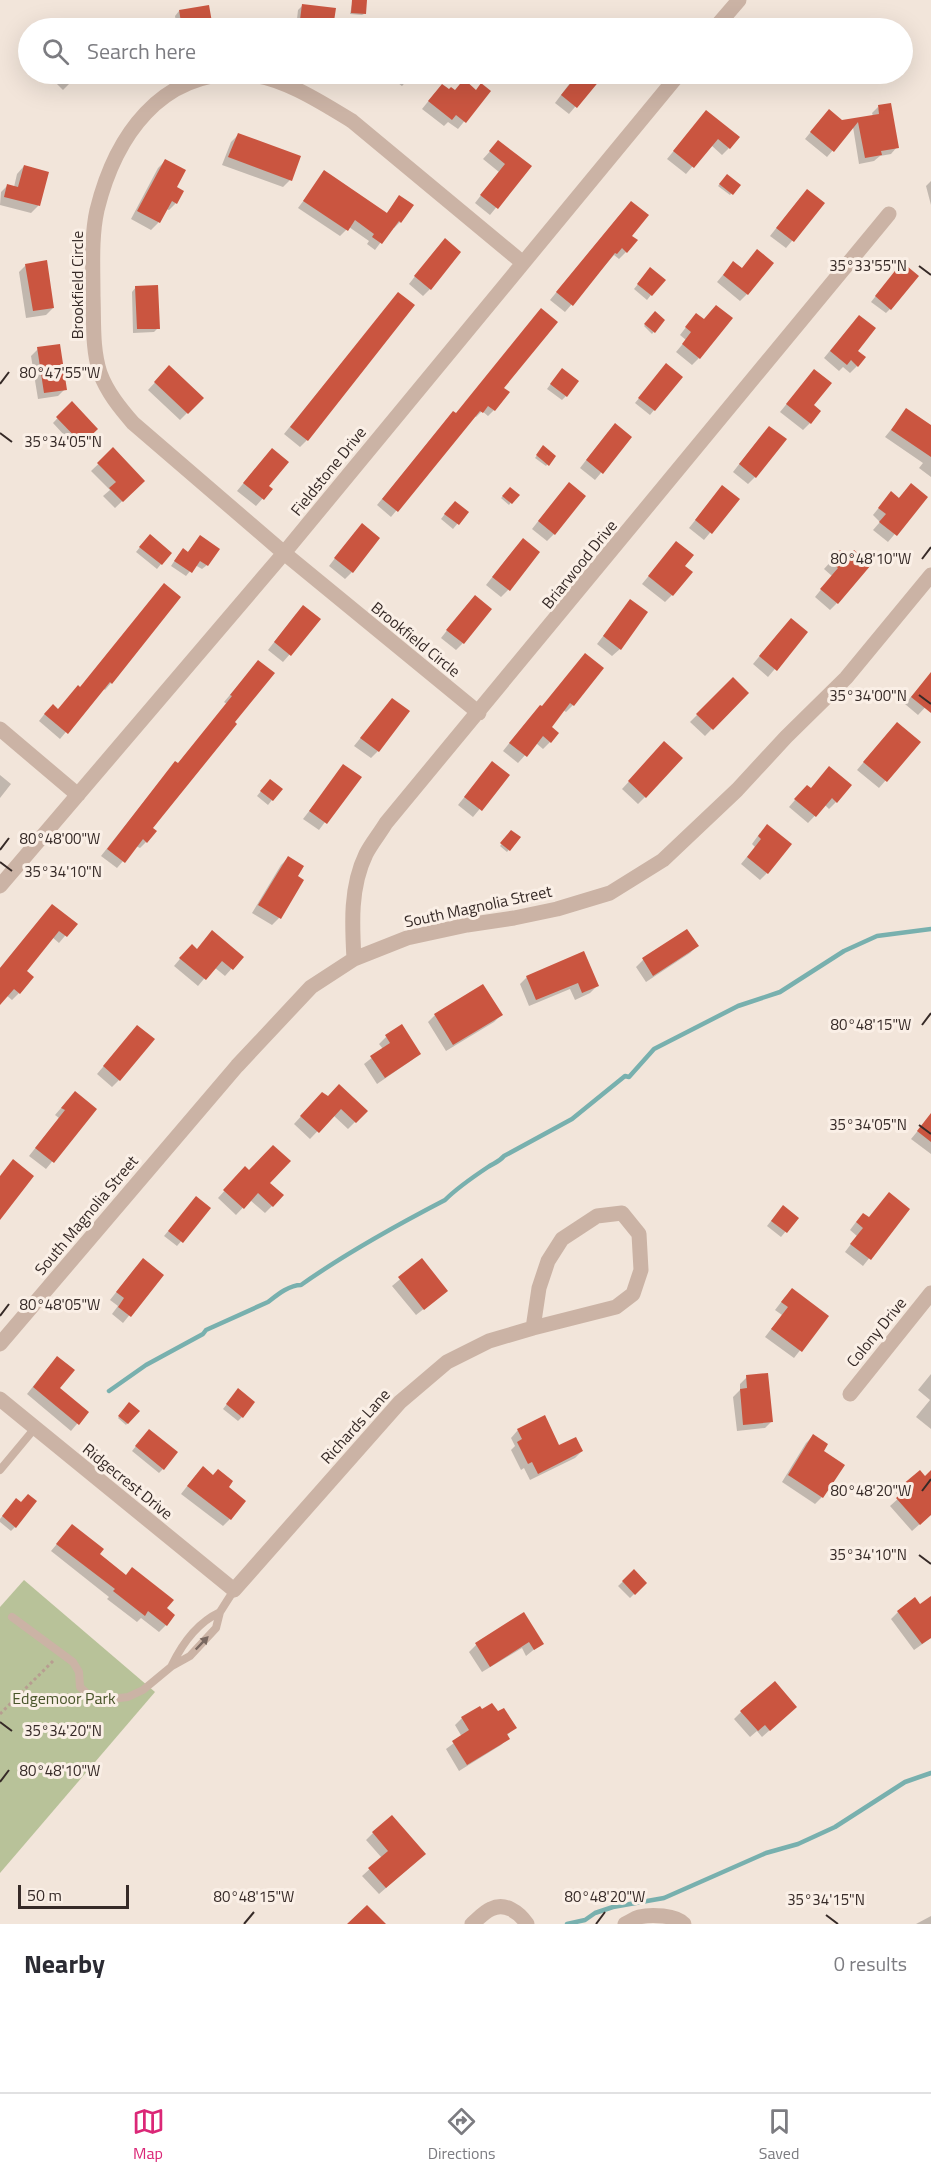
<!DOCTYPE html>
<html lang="en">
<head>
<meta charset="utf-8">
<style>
  body { margin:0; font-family:"Titillium Web",sans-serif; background:#f2f2f3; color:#2b2b33 }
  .scale { position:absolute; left:18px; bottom:15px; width:111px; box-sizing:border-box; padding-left:6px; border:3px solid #362a27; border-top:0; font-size:16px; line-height:21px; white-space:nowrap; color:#362a27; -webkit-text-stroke:4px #faefe6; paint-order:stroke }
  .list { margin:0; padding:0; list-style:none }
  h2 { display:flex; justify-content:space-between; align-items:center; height:78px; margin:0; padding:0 24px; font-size:26px }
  h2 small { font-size:20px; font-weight:400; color:#7c7c81 }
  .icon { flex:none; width:33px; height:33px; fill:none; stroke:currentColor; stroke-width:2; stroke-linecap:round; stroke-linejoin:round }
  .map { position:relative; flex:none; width:931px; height:1924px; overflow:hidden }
  .search { position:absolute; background:#fff; box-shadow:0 6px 24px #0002; left:18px; right:18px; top:18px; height:66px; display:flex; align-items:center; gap:15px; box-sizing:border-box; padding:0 21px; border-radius:33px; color:#7c7c81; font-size:22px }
  .sheet { height:168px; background:#fff }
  nav { display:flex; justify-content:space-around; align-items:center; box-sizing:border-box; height:84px; border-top:2px solid #e1e1e2; background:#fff; font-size:16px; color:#7c7c81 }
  nav a { display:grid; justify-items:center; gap:3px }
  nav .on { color:#db2777 }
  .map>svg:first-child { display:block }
</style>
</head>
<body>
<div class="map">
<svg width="931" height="1924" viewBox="0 0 931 1924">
  <rect width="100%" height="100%" fill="#f2e5da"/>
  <path fill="#b8c299" d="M24,1580L155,1692L0,1873V1607Z"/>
  <path fill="#0003" d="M353,0L364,14L362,15L350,14Z
    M303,5L334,10L332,28H296L298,10Z
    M179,11L211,28H177L175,16Z
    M50,74H79L63,90L48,75Z
    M386,74H413L402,86Z
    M569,74H603L569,114L555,103L570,83L564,79Z
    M449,91L454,92L489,91L458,129L448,122L444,126L422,109L435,93Z
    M878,107L897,147L891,154L880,156L874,161L859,164L853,127L827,157L805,139L823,117L842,122L873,116L872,113Z
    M706,112L729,148L722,155L711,145L686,174L667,159Z
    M238,135L290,180L283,187L222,165L231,142Z
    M492,149L530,166L490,215L475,203L499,172L483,159Z
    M165,161L175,188L176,203L169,210L166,209L158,223L151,230L131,219L158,168Z
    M24,166L47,173L38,206L31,213L0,205L1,192L8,185L14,187L17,174Z
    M325,172L386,214L399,197L400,222L394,228L392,227L375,250L367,244L369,241L349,227L340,236L298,208Z
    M727,176L739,185L730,195L718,186Z
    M931,181V205L926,186Z
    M800,198L823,204L786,248L770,236Z
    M624,210L630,236L626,252L619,259L614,255L565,312L550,300Z
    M438,247L430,289L423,296L409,284Z
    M26,265L53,308L46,315L26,318L19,272Z
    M898,268L890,309L886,313L871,302Z
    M741,269L747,294L740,301L717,282L727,270Z
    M646,274L651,295L647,300L634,289Z
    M136,287L158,328L154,332L133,333L132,292Z
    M398,294L307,440L300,447L284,434Z
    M655,314L663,320L652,334L644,326Z
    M690,322L699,358L692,365L676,352L686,340L680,335Z
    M852,324L857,366L850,373L843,367L839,371L824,358Z
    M38,349L65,389L58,396L38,399L31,356Z
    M169,367L202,398L180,420L148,390Z
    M662,370L681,377L650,415L635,403Z
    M558,374L566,396L562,400L547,389Z
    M808,378L812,405L810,423L803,430L780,412Z
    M502,388L508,393L494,410L488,416L482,411L476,417L474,416L391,517L377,505L448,418Z
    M72,403L96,429L76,448L53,423Z
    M907,410L931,427V477L919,468L923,463L885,437Z
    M608,432L630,438L595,480L580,468Z
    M762,435L755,477L748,484L733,472Z
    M543,447L554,456L546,466L535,458Z
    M113,450L143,481L115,508L103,496L110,490L91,471Z
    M265,457L267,486L271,489L256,506L237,491Z
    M510,489L517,495L509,505L501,498Z
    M562,491L554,534L547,541L532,529Z
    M904,492L926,497L888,542L873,530L880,522L873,515L885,500L898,499Z
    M716,494L738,499L704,540L689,528Z
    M450,507L467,512L453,529L441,519Z
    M355,532L352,572L345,579L329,566Z
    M200,537L207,565L202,569L195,565L186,576L171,566L179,554L187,553Z
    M145,541L170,553L157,569L136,552Z
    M676,543L683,566L672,595L665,602L642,584Z
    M516,547L508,590L501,597L486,585Z
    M848,558L837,603L830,610L815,597L832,576L824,569L833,559Z
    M179,598L111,683L105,690L103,688L60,739L39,721L46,712L58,710Z
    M630,601L620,649L612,656L597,644Z
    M468,604L463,643L456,650L441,638Z
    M296,614L290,654L283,662L268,650Z
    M784,627L806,632L768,677L753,664Z
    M258,662L150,828L146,842L140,848L136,846L117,868L101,856L169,770L177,765L227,704L224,702Z
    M602,668L573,705L566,712L563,710L549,727L550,742L543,749L536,743L518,763L503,751L533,714Z
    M931,673V701L918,715L905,704Z
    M733,679L747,693L705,736L690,722Z
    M392,699L378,751L371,758L354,746Z
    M890,731L919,742L879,788L857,770Z
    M658,750L645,797L638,804L622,789Z
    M492,763L508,775L473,817L458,805Z
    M344,766L359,777L319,830L303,819Z
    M0,775L11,784L0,798Z
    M822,775L836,802L829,809L825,805L808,823L789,807L800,794L810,790Z
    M266,785L272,800L268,805L257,796Z
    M512,832L519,838L507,852L500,846Z
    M760,833L767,873L760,880L741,864L755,847L752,844Z
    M288,858L296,877L302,880L279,918L272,925L252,913L281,865Z
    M46,912L75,924L59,943L52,937L25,972L19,993L12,1000L6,995L0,1003V968Z
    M687,931L697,946L690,953L646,982L636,967L643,960Z
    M197,950L242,957L225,976L214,967L198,986L174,966L185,953Z
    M584,953L597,986L590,993L575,1000L570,989L529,1006L520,984L527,977Z
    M435,1015H501L494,1022L446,1051L428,1022Z
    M131,1034L119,1080L112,1087L97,1074Z
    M386,1037L419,1053L412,1060L377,1084L364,1064L383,1049L379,1044Z
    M327,1098L366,1111L348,1129L333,1115L310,1139L294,1124L315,1101Z
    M68,1100L95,1109L46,1169L29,1156L59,1118L55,1115Z
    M931,1115V1154L911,1139Z
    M245,1168L268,1183L282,1196L265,1213L250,1200L236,1215L218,1198Z
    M192,1203L209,1209L177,1246L164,1236Z
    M908,1209L863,1266L845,1252L857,1236L850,1230L856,1222Z
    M778,1212L797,1218L781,1237L767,1226Z
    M422,1261L439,1297L416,1315L392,1286Z
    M136,1267L162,1275L123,1323L112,1314L118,1306L110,1300Z
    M785,1297L827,1316L794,1358L765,1337L782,1315L775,1310Z
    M51,1364L58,1388L87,1412L71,1431L27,1394Z
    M931,1374V1429L916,1417L930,1400L918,1390Z
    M747,1377L772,1421L765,1428L737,1431L733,1397L740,1390V1384Z
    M234,1395L242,1417L238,1421L223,1409Z
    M130,1404L138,1411L126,1425L118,1418Z
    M518,1430L559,1447L582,1451L575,1458L530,1480L524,1468L521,1470L511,1450L515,1446L511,1438Z
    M145,1435L163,1469L159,1473L132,1451Z
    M813,1436L822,1452V1497L815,1504L782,1482L806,1443Z
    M931,1472V1514L912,1531L890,1506L900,1497L896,1493L903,1486L925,1478Z
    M196,1475L227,1487L230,1519L223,1526L181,1494Z
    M12,1504H21L15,1527L11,1531L0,1522V1519Z
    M72,1526L97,1555L165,1609L166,1625L159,1632L141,1618L137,1622L107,1599L109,1597L51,1551Z
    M634,1571L645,1583L630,1598L618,1586Z
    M931,1598V1638L914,1650L891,1619L898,1612L920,1606Z
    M524,1615L542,1643L526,1656L522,1648L482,1672L469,1652L476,1645Z
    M741,1712L788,1714L762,1737L757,1731L750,1737L734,1719Z
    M462,1718L515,1728L506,1736L508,1738L501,1745L459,1771L446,1749L462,1737L455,1725Z
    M373,1833L417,1861L379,1894L362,1876L382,1858L366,1840Z
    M931,1916V1924H916Z"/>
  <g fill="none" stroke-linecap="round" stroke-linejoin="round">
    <path stroke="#78b0ae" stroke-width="4.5" d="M109,1391L146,1365L203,1334L206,1330L268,1302C277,1295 289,1285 301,1285C346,1253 395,1226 445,1200C457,1188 473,1177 488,1167C494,1163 499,1162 504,1156L572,1119L625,1076L629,1077L654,1049L738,1006L780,992L844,951L877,936L931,929
      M567,1924L585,1920L595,1913L613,1907L664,1898L766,1853L798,1844L835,1827L905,1782L931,1773"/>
  </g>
  <path fill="#ca5540" d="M352,0H367L366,14L351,13Z
    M302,4L336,8L333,28H299Z
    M209,5L213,28H182L179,10Z
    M578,74H605L577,108L561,95Z
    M464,79L476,90L481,83L491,91L466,123L456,115L452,120L428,101L442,84L449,89L451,87L455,90Z
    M891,103L899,148L881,151L882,155L865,158L858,122L834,152L810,132L829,109L842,120L879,114L878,105Z
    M706,110L740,137L730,149L718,139L694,168L673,151Z
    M238,133L301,156L292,181L228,157Z
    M498,140L532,166L498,209L480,195L505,164L489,151Z
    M165,159L186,170L177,187L184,191L177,204L172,201L160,223L137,211Z
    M24,165L49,172L40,206L4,197L7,184L18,187Z
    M324,170L387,213L399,195L414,205L401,223L399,221L382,244L372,237L374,234L355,220L348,231L303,201Z
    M727,174L741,185L733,195L719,184Z
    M807,189L825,203L794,242L776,228Z
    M631,201L649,215L632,236L638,240L627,253L622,248L617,254L615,253L573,306L556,292Z
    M445,238L461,252L431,290L414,276Z
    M757,249L774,263L748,295L723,275L733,261L742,268Z
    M47,260L54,308L33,311L25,264Z
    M902,262L919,276L891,310L875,296Z
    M650,267L666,280L652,296L637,284Z
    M158,285L160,329H137L135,286Z
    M398,292L415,305L308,441L290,427Z
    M716,305L733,318L700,359L682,344L691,332L685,327L696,313L704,319Z
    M541,308L558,322L504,388L510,392L495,411L488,406L483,413L480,411L398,512L382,499L453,411L456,413Z
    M655,311L665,320L655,333L644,324Z
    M859,315L876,328L858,351L866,357L858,367L851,360L847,365L830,351Z
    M60,344L67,390L44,393L37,347Z
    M666,363L683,377L655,411L638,398Z
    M169,365L204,398L188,414L154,382Z
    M562,368L579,381L567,397L550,384Z
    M814,369L832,383L814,405L821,411L811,424L786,404Z
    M72,401L98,429L82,444L56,417Z
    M906,408L931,425V457L891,430Z
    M615,423L632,437L603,474L586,460Z
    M769,426L787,439L756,478L739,464Z
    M543,445L556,456L549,466L536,455Z
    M113,447L145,481L123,502L109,488L116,482L97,463Z
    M272,448L289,462L269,486L273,489L264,500L243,483Z
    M569,482L586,496L555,535L538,521Z
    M911,483L928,497L897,536L879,522L886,514L878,508L891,491L899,498Z
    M722,485L740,499L712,534L695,520Z
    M510,487L520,495L512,504L502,496Z
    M455,501L469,512L459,525L444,514Z
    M362,523L380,538L353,573L334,558Z
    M150,534L172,553L162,565L139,547Z
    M200,535L220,549L208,566L200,561L192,573L174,561L183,548L188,552Z
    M523,538L540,552L510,591L492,577Z
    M676,541L694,555L685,566L693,572L673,596L648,576Z
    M840,550L848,557L854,550L871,565L838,604L820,589L838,568L830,562Z
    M164,583L181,597L112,684L110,682L68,734L44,714L53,704L58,709L78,685L80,687Z
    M475,595L492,609L464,644L446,630Z
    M630,599L648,612L621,650L603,636Z
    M303,605L321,619L291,656L274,642Z
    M791,618L808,632L777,671L759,656Z
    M585,653L604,668L574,706L570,703L552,727L559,733L551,743L543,736L527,757L509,743L540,705L542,706Z
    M258,660L275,673L235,722L237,724L153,828L157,831L147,843L143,839L125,863L107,849L175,761L178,763L232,696L230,695Z
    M931,672V713L911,697Z
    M733,677L749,693L713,730L696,714Z
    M392,698L410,711L379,752L360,738Z
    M897,722L921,742L887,782L863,762Z
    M664,741L683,758L646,798L628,781Z
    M492,761L510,775L482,811L464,797Z
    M343,764L362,777L327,824L309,811Z
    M829,766L852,785L837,803L832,798L816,817L794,799L807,785L811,788Z
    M270,779L283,789L273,801L260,791Z
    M767,824L792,844L768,874L747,857L761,839L758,836Z
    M511,830L521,837L510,851L500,843Z
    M288,856L304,866L298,876L304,880L281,919L258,905Z
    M52,904L78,924L67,937L59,931L27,971L34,977L20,994L14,989L0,1005V968Z
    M687,929L699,946L653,976L642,958Z
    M212,930L244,957L233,970L222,961L206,980L179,958L192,944L197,949Z
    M584,951L599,986L582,993L578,983L536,1000L526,976Z
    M483,984L503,1015L453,1045L434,1014Z
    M402,1024L421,1054L385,1078L370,1056L390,1043L385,1035Z
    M137,1025L155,1039L120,1081L103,1066Z
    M339,1084L368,1111L356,1123L341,1109L319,1133L300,1116L322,1092L328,1096Z
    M75,1091L97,1109L54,1163L35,1148L65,1110L61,1108Z
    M931,1113V1142L917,1131Z
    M273,1145L291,1161L270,1183L284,1195L273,1207L258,1193L244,1209L223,1190L245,1166L249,1170Z
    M13,1159L34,1176L0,1220V1176Z
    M889,1192L910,1209L871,1260L850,1244L863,1228L856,1222L863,1213L869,1217Z
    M196,1196L211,1208L183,1243L168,1231Z
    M783,1205L799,1218L787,1233L771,1221Z
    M143,1258L164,1275L131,1317L118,1307L124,1298L116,1292Z
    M422,1258L448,1291L424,1310L398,1277Z
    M792,1288L829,1316L802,1352L771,1329L788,1307L781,1302Z
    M57,1356L75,1370L60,1388L89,1412L79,1425L33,1387Z
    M768,1373L773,1422L743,1425L740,1389L747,1388L746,1375Z
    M238,1388L255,1402L243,1418L226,1404Z
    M129,1402L140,1411L128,1424L118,1416Z
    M545,1415L559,1445L576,1437L583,1451L538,1474L532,1462L528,1464L517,1442L522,1439L517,1429Z
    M149,1429L178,1452L164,1470L135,1446Z
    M813,1434L828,1444L824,1451L845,1465L823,1498L788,1475Z
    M203,1466L213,1475L218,1469L233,1481L229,1487L246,1501L231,1520L187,1486Z
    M920,1470L925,1476L931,1470V1515L920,1525L896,1498L906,1489L902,1485Z
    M28,1494L37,1501L16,1528L2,1516L16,1498L21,1502Z
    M72,1524L104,1549L100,1554L126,1575L132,1567L174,1600L167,1608L175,1615L167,1626L148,1611L145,1616L113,1591L115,1589L56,1544Z
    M634,1569L647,1583L635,1595L622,1581Z
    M931,1596V1638L922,1644L897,1611L915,1597L920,1604Z
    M524,1612L544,1644L534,1650L529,1642L490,1667L475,1643Z
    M775,1681L797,1707L770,1731L765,1725L758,1731L740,1711Z
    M492,1703L498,1711L504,1708L517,1728L507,1734L510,1739L467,1765L452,1741L469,1730L461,1717L480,1706L482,1709Z
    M392,1815L426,1854L386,1888L368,1868L388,1851L372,1832Z
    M367,1905L386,1924H347Z"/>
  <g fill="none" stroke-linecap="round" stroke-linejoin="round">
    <path stroke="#b79d90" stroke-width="3" stroke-dasharray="3 3" stroke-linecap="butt" d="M0,1714L53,1661"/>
    <path stroke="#cbb3a5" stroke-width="8" d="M0,1470L35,1428
      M12,1617L73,1662L79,1672L80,1687L91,1697L103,1700L128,1697L143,1690L172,1666L190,1656L216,1628L220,1612L234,1590
      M172,1665C183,1642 197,1623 220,1612"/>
    <path stroke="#cbb3a5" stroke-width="15" d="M715,28L739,0
      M479,713L284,553L133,423C120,408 107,392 100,373C92,349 94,322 93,296C93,268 91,237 97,210C115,137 160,70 244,74C281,76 321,102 352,121L523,263
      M0,729L78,795
      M0,886L284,553L679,74
      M354,959C352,924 350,887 366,854C371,844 380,833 386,823L889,214
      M622,1213L639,1234L641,1270L633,1294L616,1307L533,1328L539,1288L548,1261L562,1239L597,1216Z
      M0,1344L237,1066L311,987L354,959L407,938L467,925L514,918L557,909L610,893L663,860L737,790L786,737L846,678L931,575
      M850,1394L931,1293
      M0,1399L234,1590L400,1402L447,1362L489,1341L533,1328
      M472,1924C478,1919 484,1912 491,1909C505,1902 519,1912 527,1924
      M625,1924C629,1922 635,1918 639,1917C651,1914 676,1915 684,1924"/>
  </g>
  <defs><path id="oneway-solid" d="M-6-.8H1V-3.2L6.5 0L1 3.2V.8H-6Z" transform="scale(1.5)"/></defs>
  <use fill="#796860" href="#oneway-solid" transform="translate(202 1643) rotate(-46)"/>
  <path fill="none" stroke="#362a27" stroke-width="2" d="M919,266L931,275M0,384L9,372M0,433L12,442M922,559L931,547M919,695L931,704M0,850L9,838M0,862L12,871M922,1025L931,1013M919,1125L931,1134M0,1316L9,1304M922,1491L931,1479M919,1555L931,1564M0,1722L12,1731M0,1782L9,1770M826,1915L838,1924M244,1924L254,1912M596,1924L605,1912"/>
  <g text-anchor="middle" stroke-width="6" stroke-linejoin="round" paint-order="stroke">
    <g font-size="16" fill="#362a27" stroke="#faefe6">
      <text transform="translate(77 285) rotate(-90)" y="6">Brookfield Circle</text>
      <text transform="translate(328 471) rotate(-51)" y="6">Fieldstone Drive</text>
      <text transform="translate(579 564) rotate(-51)" y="6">Briarwood Drive</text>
      <text transform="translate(416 639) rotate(39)" y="6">Brookfield Circle</text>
      <text transform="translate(478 906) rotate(-12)" y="6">South Magnolia Street</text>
      <text transform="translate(86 1215) rotate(-50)" y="6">South Magnolia Street</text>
      <text transform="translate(876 1332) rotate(-51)" y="6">Colony Drive</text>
      <text transform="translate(355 1426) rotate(-48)" y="6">Richards Lane</text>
      <text transform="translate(128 1481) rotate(39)" y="6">Ridgecrest Drive</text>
    </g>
    <g font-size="16" fill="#49552a" stroke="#faefe6">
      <text x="64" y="1704">Edgemoor Park</text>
    </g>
  </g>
  <g font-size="15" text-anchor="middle" fill="#362a27" stroke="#faefe6" stroke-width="6" stroke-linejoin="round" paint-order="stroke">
    <text x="868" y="271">35°33'55"N</text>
    <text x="60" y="378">80°47'55"W</text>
    <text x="63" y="447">35°34'05"N</text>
    <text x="871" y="564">80°48'10"W</text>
    <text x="868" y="701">35°34'00"N</text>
    <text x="60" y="844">80°48'00"W</text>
    <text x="63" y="877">35°34'10"N</text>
    <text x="871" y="1030">80°48'15"W</text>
    <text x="868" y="1130">35°34'05"N</text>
    <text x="60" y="1310">80°48'05"W</text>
    <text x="871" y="1496">80°48'20"W</text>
    <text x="868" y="1560">35°34'10"N</text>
    <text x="63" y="1736">35°34'20"N</text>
    <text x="60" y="1776">80°48'10"W</text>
    <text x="254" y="1902">80°48'15"W</text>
    <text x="605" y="1902">80°48'20"W</text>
    <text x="826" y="1905">35°34'15"N</text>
  </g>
</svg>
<div class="scale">50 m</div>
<div class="search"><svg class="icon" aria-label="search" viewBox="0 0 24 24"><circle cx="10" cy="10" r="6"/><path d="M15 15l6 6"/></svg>Search here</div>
</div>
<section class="sheet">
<h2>Nearby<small>0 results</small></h2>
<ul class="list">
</ul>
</section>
<nav>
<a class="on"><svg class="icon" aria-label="map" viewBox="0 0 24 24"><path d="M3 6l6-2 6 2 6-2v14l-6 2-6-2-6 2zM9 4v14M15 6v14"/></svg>Map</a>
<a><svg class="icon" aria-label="directions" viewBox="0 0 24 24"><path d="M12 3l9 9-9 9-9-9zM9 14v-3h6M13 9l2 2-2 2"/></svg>Directions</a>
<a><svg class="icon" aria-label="saved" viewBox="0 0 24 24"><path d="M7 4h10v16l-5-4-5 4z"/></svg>Saved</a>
</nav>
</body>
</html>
